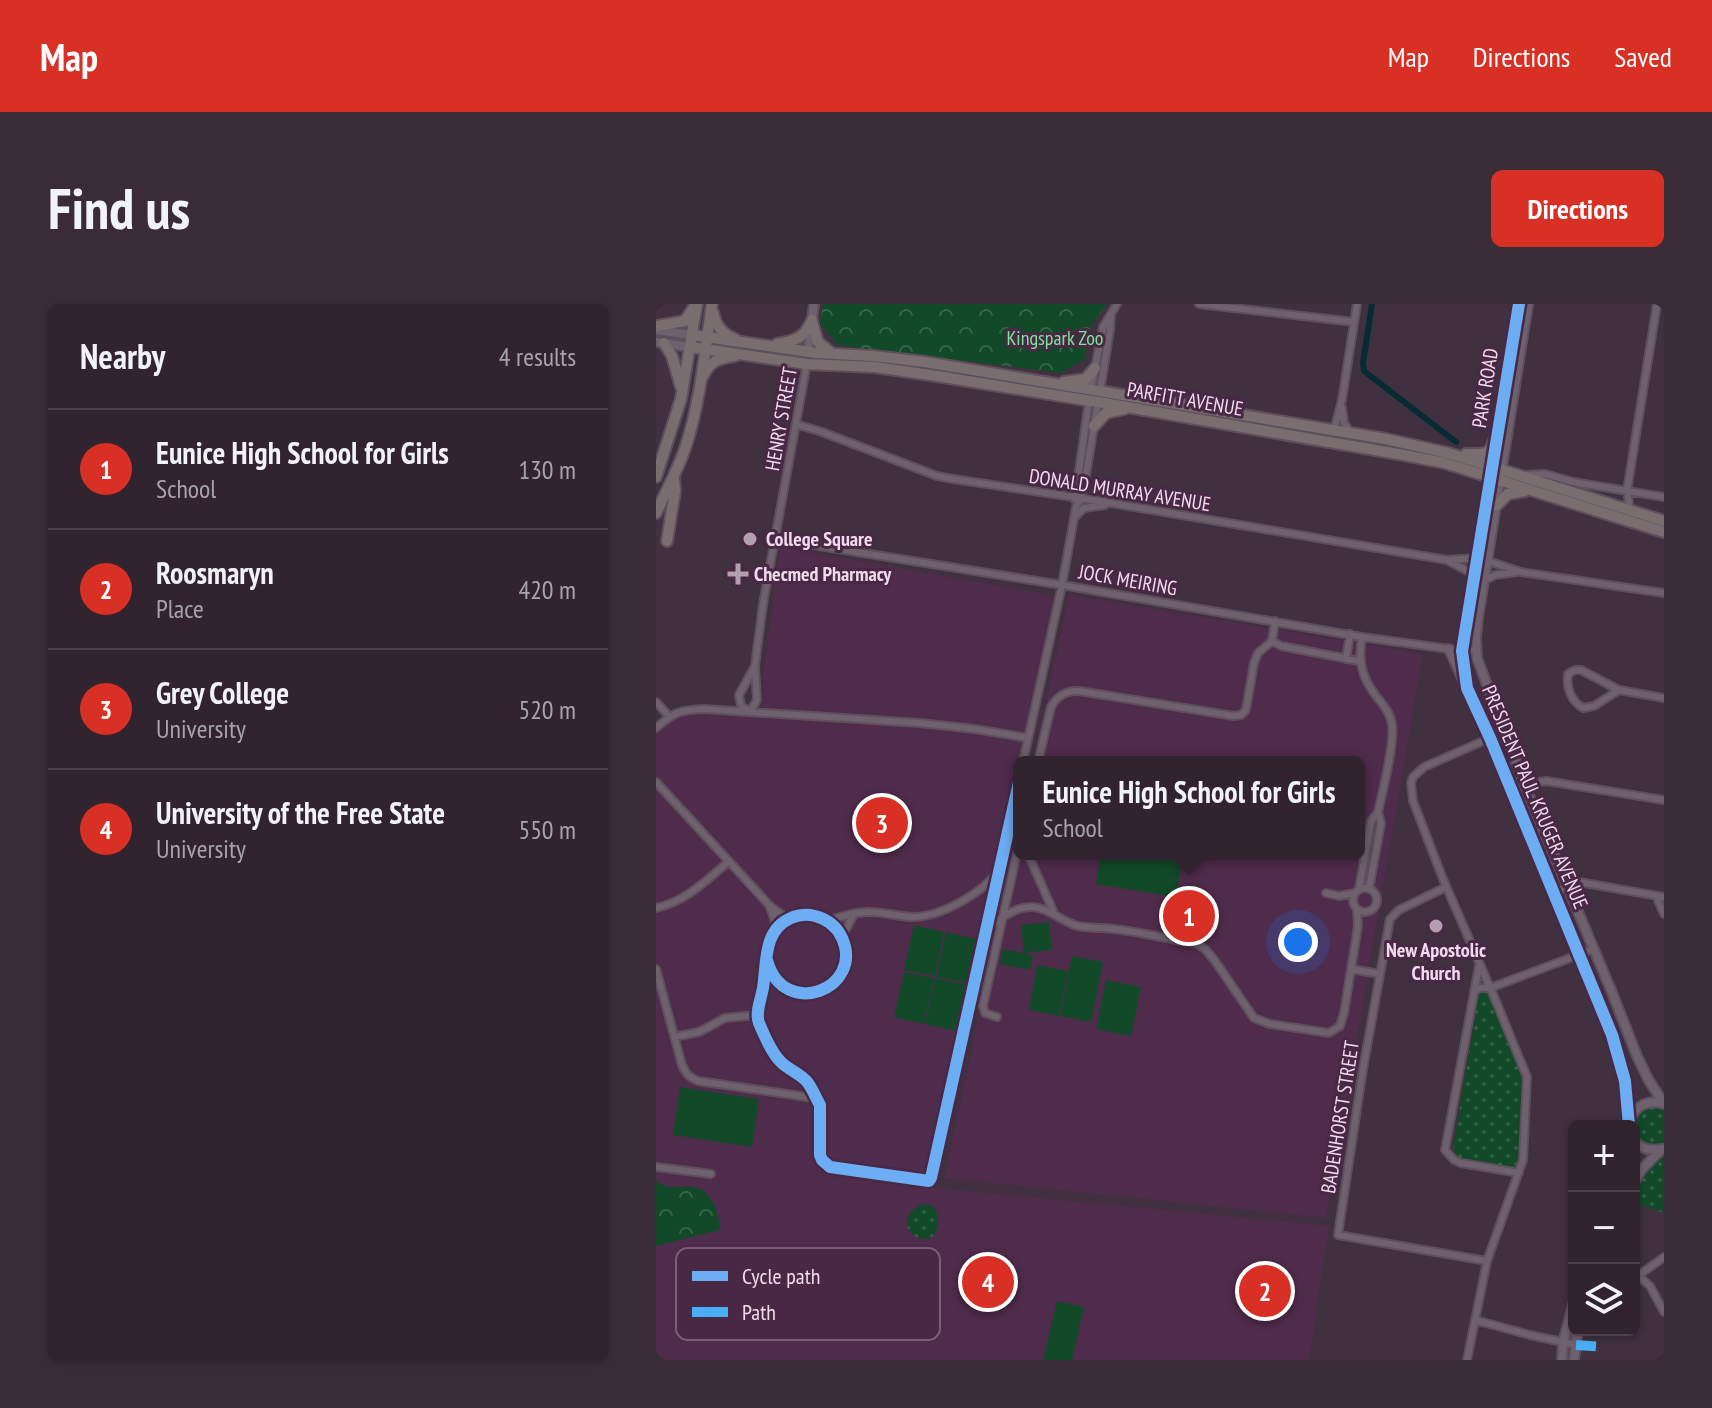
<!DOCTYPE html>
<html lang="en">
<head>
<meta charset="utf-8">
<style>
  body { margin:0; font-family:"PT Sans Narrow",sans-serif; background:#392c37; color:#f1f3f6 }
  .controls { position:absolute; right:24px; bottom:24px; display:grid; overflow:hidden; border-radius:12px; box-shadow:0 2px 6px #0004 }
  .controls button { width:72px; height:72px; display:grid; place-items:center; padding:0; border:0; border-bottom:2px solid #4c414b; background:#31242f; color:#f1f3f6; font:40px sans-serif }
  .you { position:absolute; left:642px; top:638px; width:28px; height:28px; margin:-20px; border:6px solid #fff; border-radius:50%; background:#1a73e8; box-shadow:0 0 0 12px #1a73e833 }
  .badge { display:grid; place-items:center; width:52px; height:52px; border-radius:50%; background:#d93025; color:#fff; font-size:26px; font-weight:700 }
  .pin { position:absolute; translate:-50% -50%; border:4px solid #fff; box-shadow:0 2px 8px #0006 }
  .popup { position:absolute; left:357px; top:452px; width:352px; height:104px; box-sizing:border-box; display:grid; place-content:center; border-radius:12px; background:#31242f; filter:drop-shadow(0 2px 6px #0005); font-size:26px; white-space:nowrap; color:#a8a4aa }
  .popup b { font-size:30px; color:#f1f3f6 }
  .popup::after { content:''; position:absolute; left:50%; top:100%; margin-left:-16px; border:16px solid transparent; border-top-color:#31242f }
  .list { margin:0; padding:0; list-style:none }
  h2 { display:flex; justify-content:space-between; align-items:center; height:104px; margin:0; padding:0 32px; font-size:34px }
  h2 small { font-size:26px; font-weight:400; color:#a8a4aa }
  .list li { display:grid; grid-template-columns:52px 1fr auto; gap:24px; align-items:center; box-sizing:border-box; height:120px; padding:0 32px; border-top:2px solid #4c414b }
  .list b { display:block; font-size:30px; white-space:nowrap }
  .list p { margin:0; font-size:26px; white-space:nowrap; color:#a8a4aa }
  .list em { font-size:26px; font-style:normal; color:#a8a4aa }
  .icon { flex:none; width:44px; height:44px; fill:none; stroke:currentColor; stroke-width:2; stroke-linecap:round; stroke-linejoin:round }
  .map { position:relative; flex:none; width:1008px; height:1056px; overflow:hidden; border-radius:12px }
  header { display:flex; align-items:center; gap:48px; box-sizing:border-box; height:112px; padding:0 40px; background:#d93025; color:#fff }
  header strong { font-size:38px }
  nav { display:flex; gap:44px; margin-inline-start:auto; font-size:28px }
  .intro { display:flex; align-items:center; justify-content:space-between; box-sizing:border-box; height:192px; padding:0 48px }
  h1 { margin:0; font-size:56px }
  .button { padding:20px 36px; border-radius:12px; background:#d93025; color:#fff; font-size:28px; font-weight:700 }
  main { display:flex; gap:48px; padding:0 48px }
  aside { flex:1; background:#31242f; border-radius:12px; box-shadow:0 2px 6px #0004 }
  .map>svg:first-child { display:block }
</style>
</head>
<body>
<header>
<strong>Map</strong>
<nav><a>Map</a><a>Directions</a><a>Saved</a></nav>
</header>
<div class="intro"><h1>Find us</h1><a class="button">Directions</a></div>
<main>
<aside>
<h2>Nearby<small>4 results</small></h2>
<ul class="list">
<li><span class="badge">1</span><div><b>Eunice High School for Girls</b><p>School</p></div><em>130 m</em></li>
<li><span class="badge">2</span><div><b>Roosmaryn</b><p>Place</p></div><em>420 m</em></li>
<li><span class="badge">3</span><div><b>Grey College</b><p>University</p></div><em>520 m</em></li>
<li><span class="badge">4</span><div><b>University of the Free State</b><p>University</p></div><em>550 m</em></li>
</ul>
</aside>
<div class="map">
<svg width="1008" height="1056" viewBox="0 0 1008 1056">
  <defs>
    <pattern id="grass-dots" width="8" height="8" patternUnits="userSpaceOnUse" patternTransform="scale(2)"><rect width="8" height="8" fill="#124929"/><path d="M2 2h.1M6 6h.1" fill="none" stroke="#356348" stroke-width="1.8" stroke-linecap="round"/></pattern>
    <pattern id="park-crowns" width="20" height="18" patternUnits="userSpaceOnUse" patternTransform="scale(2)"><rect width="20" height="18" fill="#124929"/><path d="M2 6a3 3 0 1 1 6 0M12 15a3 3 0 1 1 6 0" fill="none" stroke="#356348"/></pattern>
  </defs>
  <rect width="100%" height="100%" fill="#41303f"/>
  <path fill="#502c4c" d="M124,243L404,293L370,458H363V491L349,560L270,883L673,922L653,1056H0V426L26,407L108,413V367Z
    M413,291L767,350L670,914L288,874L363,526V550H703V458H377Z"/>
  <path fill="url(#grass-dots)" d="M834,688L869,775L865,852L861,861L853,863L806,856L799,852L797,843L823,689Z
    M994,801L1008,803V842C977,848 965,814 994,801Z
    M1008,852V909L978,899C981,878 992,865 1008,852Z
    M267,900L277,902C288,916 281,941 263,934C244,926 249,906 267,900Z"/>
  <path fill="url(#park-crowns)" d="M167,0H451L435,21L429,55L405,69L182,41L164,20Z
    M0,877C14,887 25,881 38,883C57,886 63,911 64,926L0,942Z"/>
  <path fill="#124929" d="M445,550H527L520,593L440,580Z
    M393,618L396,646L368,649L377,652L374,666L344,660L347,645L368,649L365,621Z
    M258,621L288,628L279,672L248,666Z
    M290,628L320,635L310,679L280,673Z
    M416,652L447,658L435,718L404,712Z
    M381,661L412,667L403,712L373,706Z
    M248,668L278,674L268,720L238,713Z
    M279,674L310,681L300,727L269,720Z
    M450,676L485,683L475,732L440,725Z
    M24,783L103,795L96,843L17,831Z
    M401,997L428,1003L416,1056H387Z"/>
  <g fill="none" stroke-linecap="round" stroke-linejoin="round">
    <path stroke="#062b34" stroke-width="6" d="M716,0L707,59L708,67L800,138"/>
    <defs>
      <path id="minor" d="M543,0L698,18
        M435,85L447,23L461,0
        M444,87L454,26L455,10
        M686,104L688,119L695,129
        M140,120L166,128L281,172L297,175L437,196L791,256L821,254
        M678,126L686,96L701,0
        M869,171L889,170L917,178L1008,193
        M419,196L433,96
        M974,206L971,187L1001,0
        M420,212L428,204L449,201
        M120,235L406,281L706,333L793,345L820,347
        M791,256L819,271
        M832,257L865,268L1008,289
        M827,277L839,271L861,268
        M706,333C702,357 705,372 720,392C727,401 734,408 736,420C739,439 727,486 722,508L725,519L713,585
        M616,337L625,342L703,357
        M690,355L694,330
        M963,386L938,402L927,404C915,397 910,384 912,370L919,366H925L963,386L1008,394
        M0,398L13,412
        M91,406L85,402L83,391L99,362
        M94,408L101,396L99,362L107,300L151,59
        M0,424C18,408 24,406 48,405L264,419L319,425L372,434
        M367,458L406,281L420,203L425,194L429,177L442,98
        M382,458L395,403C401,392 411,386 423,387L578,412L585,411L590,406L598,359L602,349L616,337L619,317
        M0,478L114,602L132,615
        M855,488L876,479L890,477L1008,496
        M372,550L398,609
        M790,583L743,606L734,615L707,765L682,931L831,957
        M697 596a12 12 0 1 1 24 0a12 12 0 1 1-24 0Z
        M703,585L715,517L722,508
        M670,589L683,592L699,589
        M898,589L923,578L1008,593
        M1000,592L1008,610
        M114,603L118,614L119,626
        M0,604C30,597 50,577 73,557
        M171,617C185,613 200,607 214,608C229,608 243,613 258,613C286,612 327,589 343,566
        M331,625C344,615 358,603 375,603C392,603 406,618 422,622C436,625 451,623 465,626C490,629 515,636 540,639L549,645L559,657L598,714L614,720L673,729L684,722L688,709L702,622L701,605
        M186,633L198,610
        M111,656C127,717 209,685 186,634C181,623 171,615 159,612C151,610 142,611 135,614C107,626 111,658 107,684C105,695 99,709 103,719C108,731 115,748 124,757C132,766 146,770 152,779C157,786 160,794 164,801V851L166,856L174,863L273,877L275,874L363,478
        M823,662L789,846L798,856L805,859L863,869
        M0,665L26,761C30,770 33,773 42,777L158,794
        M695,665L724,670
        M818,687L824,684H834L938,645
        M341,713L329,709L327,702L363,540
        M18,733L43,728L69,714L101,711
        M0,863L55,870
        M978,968L994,982L1008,1008
        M983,971L1008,953
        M819,1016L874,1031L920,1041
        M811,1056L831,957L867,856L871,773L839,695L787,575L757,497L755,479L757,473L768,463L834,434"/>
      <path id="tertiary" d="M863,0L806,347L811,384L834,434L956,731L969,777L973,819
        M872,0L822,314L820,333L821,354L869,482L955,686L981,752L992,775L1008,800
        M0,26L36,31
        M0,38L34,43
        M152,47L158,0
        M793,345L807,376
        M974,817C979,801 993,795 1008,800
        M978,836C985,846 995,847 1006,845
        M978,879L985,866L1006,845
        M906,1056L907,1039L918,997
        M918,1056L922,1026"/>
      <path id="trunk" d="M57,8C60,22 66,30 79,35
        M156,18L162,38L174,48
        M0,22L29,17L38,3
        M36,31L161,49L217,52L269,58L730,135L792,149L1008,217
        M8,39L16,52L25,83
        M121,40C139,37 149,34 156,16
        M34,43L151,60L219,63L281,72L448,99L748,151L789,159L1008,228
        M47,72C54,57 63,54 79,52
        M408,78L430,75L439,64
        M438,122L450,109L468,105
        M810,150H826L834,147L843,125
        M0,173L25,95L41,0
        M840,202L852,190L869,187
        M0,209C11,185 25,161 32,135C45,92 49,45 56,0
        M11,237L19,187L18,175"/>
    </defs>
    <use href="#minor" stroke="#5f4f5d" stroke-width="10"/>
    <use href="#tertiary" stroke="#5f4f5d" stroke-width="12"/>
    <use href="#trunk" stroke="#5f4f5d" stroke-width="14"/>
    <use href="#minor" stroke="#6e606c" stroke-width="6"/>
    <use href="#tertiary" stroke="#6e606c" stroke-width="8"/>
    <use href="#trunk" stroke="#7a6d6f" stroke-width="10"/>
    <path stroke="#49aef6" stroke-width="10" stroke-dasharray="20 10" stroke-linecap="butt" d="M920,1041L949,1043"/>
    <defs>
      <path id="cycleway" d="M863,0L806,347L811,384L834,434L956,731L969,777L973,822
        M111,656C127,717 209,685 186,634C181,623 171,615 159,612C151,610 142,611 135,614C107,626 111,658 107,684C105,695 99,709 103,719C108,731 115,748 124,757C132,766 146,770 152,779C157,786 160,794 164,801V851L166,856L174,863L273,877L275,874L363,478"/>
    </defs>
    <use href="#cycleway" stroke="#492845" stroke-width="17"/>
    <use href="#cycleway" stroke="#6dadf4" stroke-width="12"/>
  </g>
  <g fill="#b39fb0" stroke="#492845" stroke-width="3">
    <circle cx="94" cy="235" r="8"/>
    <path d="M78 258h8v8h8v8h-8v8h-8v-8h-8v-8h8z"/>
    <circle cx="780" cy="622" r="8"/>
  </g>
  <g text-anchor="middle" stroke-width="6" stroke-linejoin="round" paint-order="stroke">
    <g font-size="20" fill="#79e797" stroke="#492845">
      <text x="399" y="41">Kingspark Zoo</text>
    </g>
    <g font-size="20" fill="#f1dbed" stroke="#492845">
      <text transform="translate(829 84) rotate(-81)" y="7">PARK ROAD</text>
      <text transform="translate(529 95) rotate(10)" y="7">PARFITT AVENUE</text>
      <text transform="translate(125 115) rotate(-80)" y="7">HENRY STREET</text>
      <text transform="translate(464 186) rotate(9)" y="7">DONALD MURRAY AVENUE</text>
      <text transform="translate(472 276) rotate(10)" y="7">JOCK MEIRING</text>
      <text transform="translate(879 493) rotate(67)" y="7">PRESIDENT PAUL KRUGER AVENUE</text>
      <text transform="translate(684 813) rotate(-81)" y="7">BADENHORST STREET</text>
    </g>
    <g font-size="20" font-weight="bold" fill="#f1dbed" stroke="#492845" text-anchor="start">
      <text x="110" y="242">College Square</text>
      <text x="98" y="277">Checmed Pharmacy</text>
      <text x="780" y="653" text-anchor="middle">New Apostolic<tspan x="780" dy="23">Church</tspan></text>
    </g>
  </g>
  <rect x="20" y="944" width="264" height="92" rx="12" fill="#492845" stroke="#7b5e77" stroke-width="2"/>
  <rect x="36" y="967" width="36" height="10" fill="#6dadf4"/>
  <rect x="36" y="1003" width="36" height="10" fill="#49aef6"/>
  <g font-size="22" fill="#f1dbed">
    <text x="86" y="980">Cycle path</text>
    <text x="86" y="1016">Path</text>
  </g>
</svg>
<div class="controls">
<button>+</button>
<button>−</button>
<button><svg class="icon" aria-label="layers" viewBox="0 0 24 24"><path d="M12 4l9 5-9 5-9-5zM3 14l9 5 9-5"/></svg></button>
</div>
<div class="you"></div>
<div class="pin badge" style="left:533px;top:612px">1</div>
<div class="popup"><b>Eunice High School for Girls</b>School</div>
<div class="pin badge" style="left:609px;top:987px">2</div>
<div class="pin badge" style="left:226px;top:519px">3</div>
<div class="pin badge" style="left:332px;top:978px">4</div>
</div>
</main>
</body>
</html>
